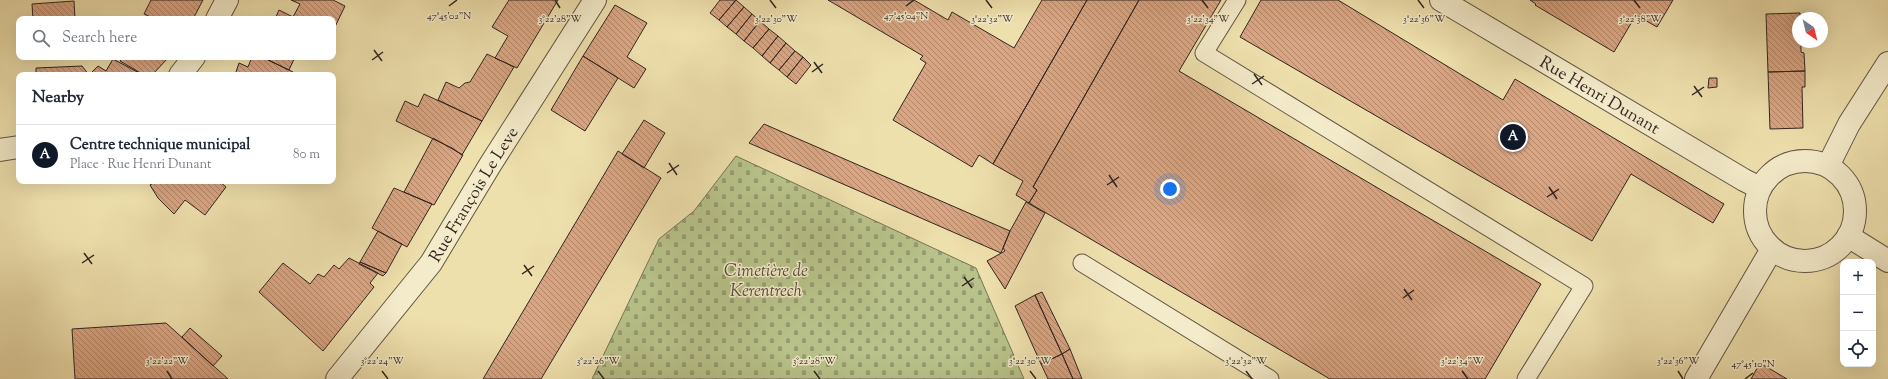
<!DOCTYPE html>
<html lang="en">
<head>
<meta charset="utf-8">
<style>
  body { margin:0; font-family:"Sorts Mill Goudy",serif; background:#f6f6f7; color:#1f2937 }
  .controls { position:absolute; right:12px; bottom:12px; display:grid; overflow:hidden; border-radius:8px; box-shadow:0 4px 16px #0002 }
  .controls button { width:36px; height:36px; display:grid; place-items:center; padding:0; border:0; border-bottom:1px solid #e0e1e3; background:#fff; color:#1f2937; font:20px sans-serif }
  .compass { position:absolute; left:1792px; top:12px; width:36px; height:36px; border-radius:50%; background:#fff; box-shadow:0 4px 16px #0002; rotate:145deg }
  .you { position:absolute; left:1170px; top:189px; width:14px; height:14px; margin:-10px; border:3px solid #fff; border-radius:50%; background:#1a73e8; box-shadow:0 0 0 6px #1a73e833 }
  .badge { display:grid; place-items:center; width:26px; height:26px; border-radius:50%; background:#111827; color:#fff; font-size:13px; font-weight:700 }
  .pin { position:absolute; translate:-50% -50%; border:2px solid #fff; box-shadow:0 1px 4px #0006 }
  .list { margin:0; padding:0; list-style:none }
  h2 { display:flex; justify-content:space-between; align-items:center; height:52px; margin:0; padding:0 16px; font-size:17px }
  h2 small { font-size:13px; font-weight:400; color:#747a83 }
  .list li { display:grid; grid-template-columns:26px 1fr auto; gap:12px; align-items:center; box-sizing:border-box; height:60px; padding:0 16px; border-top:1px solid #e0e1e3 }
  .list b { display:block; font-size:15px; white-space:nowrap }
  .list p { margin:0; font-size:13px; white-space:nowrap; color:#747a83 }
  .list em { font-size:13px; font-style:normal; color:#747a83 }
  .icon { flex:none; width:22px; height:22px; fill:none; stroke:currentColor; stroke-width:2; stroke-linecap:round; stroke-linejoin:round }
  .map { position:relative; flex:none; width:1888px; height:379px; overflow:hidden }
  .search { position:absolute; background:#fff; box-shadow:0 4px 16px #0002; left:16px; top:16px; width:320px; height:44px; display:flex; align-items:center; gap:10px; box-sizing:border-box; padding:0 14px; border-radius:8px; color:#747a83; font-size:15px }
  .panel { position:absolute; background:#fff; box-shadow:0 4px 16px #0002; left:16px; top:72px; width:320px; height:112px; border-radius:8px }
  .map>svg:first-child { display:block }
</style>
</head>
<body>
<div class="map">
<svg width="1888" height="379" viewBox="0 0 1888 379">
  <defs>
    <pattern id="cemetery-stones" width="16" height="16" patternUnits="userSpaceOnUse"><rect width="16" height="16" fill="#b8c28a"/><path d="M2 7V4a2 2 0 0 1 4 0v3zM10 15v-3a2 2 0 0 1 4 0v3z" fill="#969d70"/></pattern>
    <pattern id="building-back-hatch" width="6" height="6" patternUnits="userSpaceOnUse"><rect width="6" height="6" fill="#daa582"/><path d="M-1 5l2 2M0 0l6 6M5-1l2 2" fill="none" stroke="#b1866a"/></pattern>
  </defs>
  <rect width="100%" height="100%" fill="#eee0ad"/>
  <filter id="stains"><feTurbulence type="fractalNoise" baseFrequency=".005" numOctaves="4"/><feColorMatrix values="0 0 0 0 .2 0 0 0 0 .09 0 0 0 0 .02 0 0 0 .5 -.17"/></filter>
  <radialGradient id="worn" r=".72"><stop offset=".6" stop-color="#630" stop-opacity="0"/><stop offset="1" stop-color="#630" stop-opacity=".3"/></radialGradient>
  <path fill="url(#cemetery-stones)" stroke="#747455" d="M736,156L976,268L1024,379H592L659,239L694,211Z"/>
  <path fill="url(#building-back-hatch)" stroke="#312520" d="M151,0H203L193,19H155L144,14Z
    M291,0H333L345,6L333,31V19H298L293,17L300,4Z
    M509,0H558L517,68L495,58L508,36L492,27Z
    M720,0H736L719,20L710,13Z
    M736,0L744,7L727,27L719,20Z
    M828,0H914L948,20L952,12L1014,48L1042,0H1087L993,164L979,155L972,167L893,120L926,63L920,59L923,56Z
    M1087,0H1139L1033,187L1037,190L1029,203L1016,195L1023,181L993,164Z
    M1139,0H1221L1179,71L1541,284L1485,379H1330L1029,203L1037,190L1033,187Z
    M1261,0H1338L1503,100L1515,79L1724,204L1713,223L1631,174L1592,241L1240,37Z
    M1530,0H1673L1657,27L1636,15L1614,52L1535,5L1536,4Z
    M74,1L75,19H33L32,4Z
    M615,5L647,23L627,57L646,69L634,88L583,56Z
    M744,7L752,14L736,34L727,27Z
    M279,10L293,17L298,19H275Z
    M1800,13V18H1798V42H1801V52L1804,53L1805,71L1768,72L1766,14Z
    M752,14L760,21L744,41L736,34Z
    M760,21L769,29L753,48L744,41Z
    M769,29L778,36L762,56L753,48Z
    M778,36L786,43L770,63L762,56Z
    M786,43L795,51L779,70L770,63Z
    M795,51L803,57L787,77L779,70Z
    M487,54L514,67L482,121L438,100L446,82L459,88L465,83L470,82Z
    M583,56L618,78L585,131L551,110Z
    M123,57H169L152,75H144L120,61Z
    M252,57H262L293,72L291,75H235L239,63L248,67Z
    M262,57H298V58L295,57L289,70Z
    M803,57L811,65L796,84L787,77Z
    M113,59L143,75H36V68L82,66L89,75L98,66L106,71Z
    M1805,71V87H1802L1803,128L1770,129L1768,72Z
    M1709,78H1717V87L1708,88Z
    M424,94L482,121L462,155L452,148L396,121L405,101L418,107Z
    M644,120L665,133L644,168L622,154Z
    M764,124L1010,231L1001,253L749,143Z
    M433,138L463,155L434,205L404,192Z
    M618,151L661,178L541,379H483Z
    M157,181H219L226,187L205,215L185,200L174,214L158,198L150,185Z
    M394,188L432,204L407,247L372,228Z
    M1026,202L1045,213L1005,289L987,261L1005,251L1003,248L1010,231Z
    M378,231L402,244L386,273L360,262Z
    M349,258L378,273L370,283L374,287L323,351L259,292L283,263L310,284L318,274L324,277L334,265L339,269Z
    M360,262L386,273L383,276L359,264Z
    M1042,292L1070,349L1062,354L1035,295Z
    M1035,295L1062,354L1041,364L1015,306Z
    M166,323L228,379H75L72,329Z
    M190,328L222,356L213,366L182,337Z
    M1070,349L1082,379H1073L1062,354Z
    M1062,354L1073,379H1048L1041,364Z
    M1760,363L1787,379H1751Z"/>
  <g fill="none" stroke-linecap="round" stroke-linejoin="round">
    <defs>
      <path id="service" d="M1237,0L1204,53L1584,286L1526,379
        M1082,263L1270,379"/>
      <path id="minor" d="M217,19L227,0
        M180,75L194,57
        M0,150L19,147
        M1848,236L1888,261
        M1696,379L1772,249"/>
      <g id="tertiary">
        <path id="s1" d="M1441,0L1744,180L1760,188"/>
        <circle cx="1805" cy="211" r="50"/>
        <path d="M1828,166L1849,124L1888,63"/>
        <path id="s2" d="M337,379L431,263L490,165L595,0"/>
      </g>
    </defs>
    <use href="#service" stroke="#605443" stroke-width="19"/>
    <use href="#minor" stroke="#605443" stroke-width="24"/>
    <use href="#tertiary" stroke="#605443" stroke-width="24"/>
    <use href="#service" stroke="#f4ebca" stroke-width="17"/>
    <use href="#minor" stroke="#f4ebca" stroke-width="22"/>
    <use href="#tertiary" stroke="#f4ebca" stroke-width="22"/>
  </g>
  <path fill="none" stroke="#312520" stroke-width="1.5" d="M555,0L560,8M770,0L776,8M986,0L992,8M1202,0L1208,8M1418,0L1424,8M1634,0L1640,8M449,6L457,0M906,6L914,0M374,50L382,61M372,60L383,52M814,62L822,73M812,72L823,64M1254,74L1262,85M1252,84L1264,76M1694,86L1702,97M1692,95L1704,87M669,163L677,175M667,173L679,165M1109,175L1117,187M1107,185L1119,177M1549,187L1557,199M1547,197L1559,189M84,253L92,264M82,263L94,255M524,265L532,276M522,274L534,266M964,277L972,288M962,286L974,278M1404,289L1412,300M1403,298L1414,290M167,371L172,379M382,371L388,379M598,371L604,379M814,371L820,379M1030,371L1036,379M1246,371L1252,379M1462,371L1468,379M1678,371L1683,379M1745,379L1753,373"/>
  <g text-anchor="middle" stroke-width="3" stroke-linejoin="round" paint-order="stroke">
    <g font-size="17" fill="#312520" stroke="#f4ebca">
      <text dy="6" stroke="none"><textPath href="#s1" startOffset="185">Rue Henri Dunant</textPath></text>
      <text dy="6" stroke="none"><textPath href="#s2" startOffset="230">Rue François Le Leve</textPath></text>
    </g>
    <g font-size="17" font-style="italic" fill="#534c3a" stroke="#f4ebca">
      <text x="766" y="276">Cimetière de<tspan x="766" dy="20">Kerentrech</tspan></text>
    </g>
  </g>
  <g font-size="10" text-anchor="middle" fill="#312520" stroke="#f4ebca" stroke-width="3" stroke-linejoin="round" paint-order="stroke">
    <text x="449" y="19">47°45'02"N</text>
    <text x="906" y="19">47°45'04"N</text>
    <text x="776" y="22">3°22'30"W</text>
    <text x="1208" y="22">3°22'34"W</text>
    <text x="1640" y="22">3°22'38"W</text>
    <text x="560" y="22">3°22'28"W</text>
    <text x="992" y="22">3°22'32"W</text>
    <text x="1424" y="22">3°22'36"W</text>
    <text x="167" y="364">3°22'22"W</text>
    <text x="382" y="364">3°22'24"W</text>
    <text x="598" y="364">3°22'26"W</text>
    <text x="814" y="364">3°22'28"W</text>
    <text x="1030" y="364">3°22'30"W</text>
    <text x="1246" y="364">3°22'32"W</text>
    <text x="1462" y="364">3°22'34"W</text>
    <text x="1678" y="364">3°22'36"W</text>
    <text x="1753" y="367">47°45'10"N</text>
  </g>
  <rect width="100%" height="100%" filter="url(#stains)"/>
  <rect width="100%" height="100%" fill="url(#worn)"/>
</svg>
<div class="controls">
<button>+</button>
<button>−</button>
<button><svg class="icon" aria-label="locate" viewBox="0 0 24 24"><circle cx="12" cy="12" r="6"/><path d="M12 2v4M12 18v4M2 12h4M18 12h4"/></svg></button>
</div>
<svg class="compass" viewBox="-18 -18 36 36"><path d="M0-13l5 13h-10z" fill="#e53935"/><path d="M0 13l5-13h-10z" fill="#747a83"/></svg>
<div class="you"></div>
<div class="pin badge" style="left:1513px;top:137px">A</div>
<div class="search"><svg class="icon" aria-label="search" viewBox="0 0 24 24"><circle cx="10" cy="10" r="6"/><path d="M15 15l6 6"/></svg>Search here</div>
<section class="panel">
<h2>Nearby<small></small></h2>
<ul class="list">
<li><span class="badge">A</span><div><b>Centre technique municipal</b><p>Place · Rue Henri Dunant</p></div><em>80 m</em></li>
</ul>
</section>
</div>
</body>
</html>
